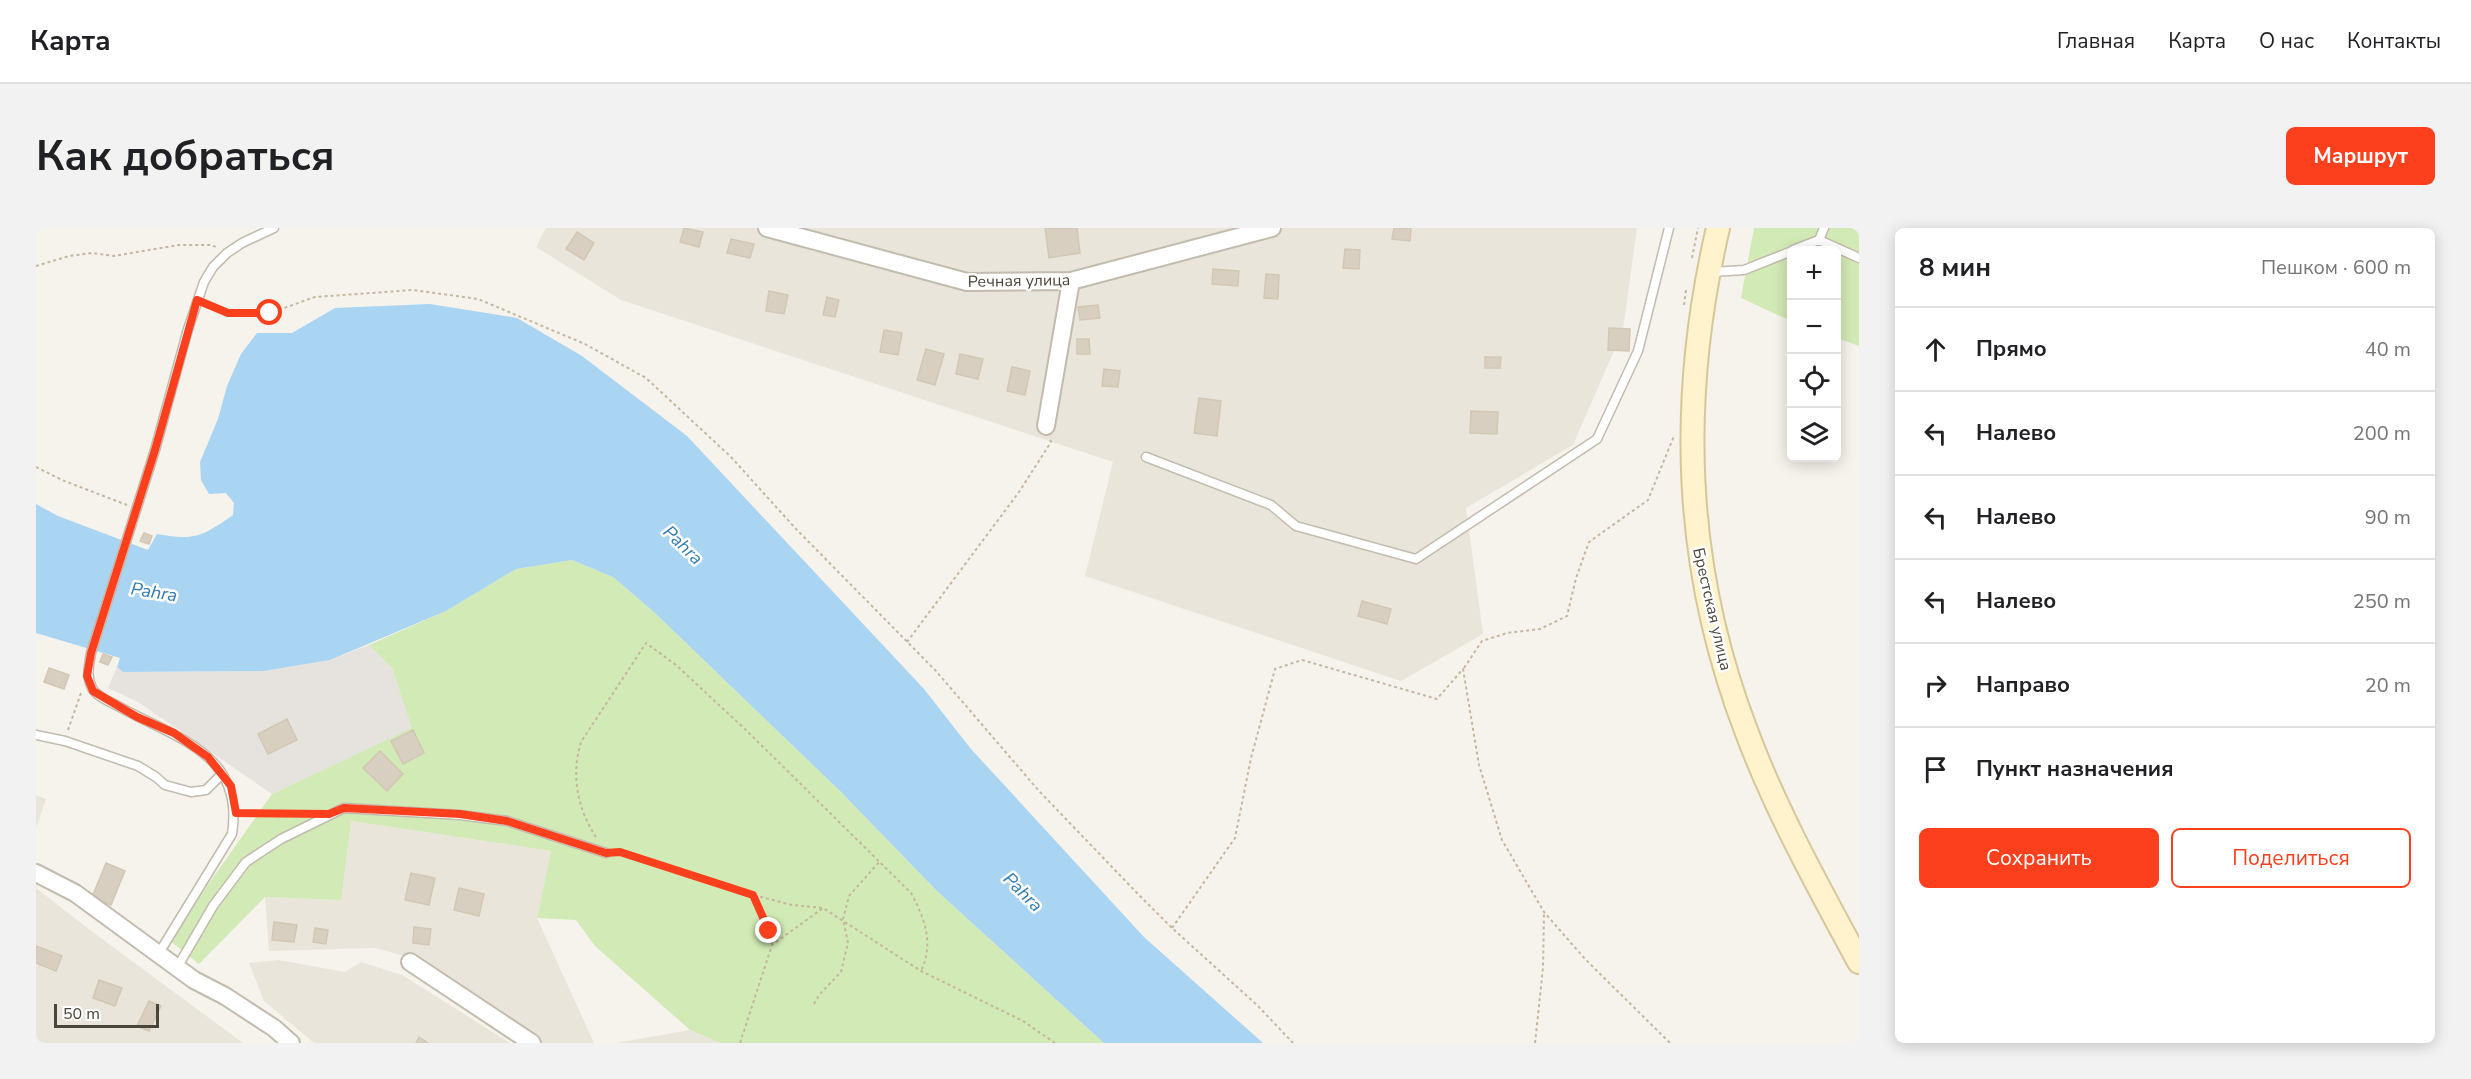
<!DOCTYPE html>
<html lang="ru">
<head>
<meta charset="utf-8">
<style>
  body { margin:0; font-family:"Nunito Sans",sans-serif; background:#f2f2f2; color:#202124 }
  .controls { position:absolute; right:18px; top:18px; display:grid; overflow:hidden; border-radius:9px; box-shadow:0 3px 15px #0003 }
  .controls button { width:54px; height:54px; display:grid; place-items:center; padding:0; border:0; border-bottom:2px solid #e0e0e0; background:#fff; color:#202124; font:30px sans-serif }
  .scale { position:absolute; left:18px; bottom:15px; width:105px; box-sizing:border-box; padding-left:6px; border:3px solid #4b4439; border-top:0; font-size:16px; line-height:21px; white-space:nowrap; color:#4b4439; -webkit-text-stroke:4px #fff; paint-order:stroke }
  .stop { position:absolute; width:18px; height:18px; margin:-14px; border:4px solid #fc3f1d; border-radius:50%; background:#fff }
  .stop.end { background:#fc3f1d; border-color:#fff; box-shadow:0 2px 6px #0008 }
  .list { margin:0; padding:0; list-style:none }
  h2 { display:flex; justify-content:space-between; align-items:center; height:78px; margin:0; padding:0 24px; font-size:26px }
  h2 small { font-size:20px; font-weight:400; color:#757577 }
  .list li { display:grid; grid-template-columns:39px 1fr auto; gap:18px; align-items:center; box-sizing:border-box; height:84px; padding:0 24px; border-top:2px solid #e0e0e0 }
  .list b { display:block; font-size:22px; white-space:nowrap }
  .list em { font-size:20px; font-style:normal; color:#757577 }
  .actions { display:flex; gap:12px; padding:18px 24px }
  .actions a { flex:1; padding:14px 0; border:2px solid #fc3f1d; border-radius:9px; text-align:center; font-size:21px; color:#fc3f1d }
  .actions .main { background:#fc3f1d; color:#fff }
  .icon { flex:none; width:33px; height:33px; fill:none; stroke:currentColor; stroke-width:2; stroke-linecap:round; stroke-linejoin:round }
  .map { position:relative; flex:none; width:1823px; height:815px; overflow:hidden; border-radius:9px }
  header { display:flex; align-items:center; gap:36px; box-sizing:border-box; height:84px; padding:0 30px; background:#fff; border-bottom:2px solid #e0e0e0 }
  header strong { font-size:28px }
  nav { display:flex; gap:33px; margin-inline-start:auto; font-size:21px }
  .intro { display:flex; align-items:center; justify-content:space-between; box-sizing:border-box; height:144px; padding:0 36px }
  h1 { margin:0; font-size:42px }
  .button { padding:15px 27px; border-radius:9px; background:#fc3f1d; color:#fff; font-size:21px; font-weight:700 }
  main { display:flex; gap:36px; padding:0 36px }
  aside { flex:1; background:#fff; border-radius:9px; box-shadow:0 3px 15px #0003 }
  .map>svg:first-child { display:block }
</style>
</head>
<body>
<header>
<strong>Карта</strong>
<nav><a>Главная</a><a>Карта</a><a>О нас</a><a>Контакты</a></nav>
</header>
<div class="intro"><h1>Как добраться</h1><a class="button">Маршрут</a></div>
<main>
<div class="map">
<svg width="1823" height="815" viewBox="0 0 1823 815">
  <rect width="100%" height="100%" fill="#f6f3ec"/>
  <path fill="#eae5da" d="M510,0H1601L1587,102L1537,217L1430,280L1447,406L1365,453L1049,348L1077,234L585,72L500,19Z
    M0,567L10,571L0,600Z
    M315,593L515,623L501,690L558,815H504L379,731L339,720L233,723L229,669L304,672Z
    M0,660L54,702L207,815H0Z
    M243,732L309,744L325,734L366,747L474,815H278L228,773L213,735Z
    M654,802L685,815H580Z"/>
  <path fill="#e6e2dd" d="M333,417L356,440L377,500L236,566L102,474L72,460L81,439L87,444L228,443L294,432Z"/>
  <path fill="#d2eab5" d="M1718,0H1823V118L1801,110L1800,22H1756L1755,93L1705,70Z
    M536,332L577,349L619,385L804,563L901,663L1068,815H685L654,802L559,718L540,692L501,690L515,623L315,593L305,672L229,669L163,736L133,712L236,566L376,500L356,440L333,417L410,383L480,341Z"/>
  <path fill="#a9d4f2" d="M394,76L481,90L546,128L651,208L888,461L935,521L1108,709L1227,815H1068L901,663L804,563L619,385L577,349L536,332L480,341L410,383L294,432L228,443L87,444L81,439L84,430L0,405V276L22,288L112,322L121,306C159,313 167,308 197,287L198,275L190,265L173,266L165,252L164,234L182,191L191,158L205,126L221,105H256L299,80Z"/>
  <path fill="#d8cfc1" stroke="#d3c7b4" stroke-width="1.5" d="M648,0L667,4L663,19L644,14Z
    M1009,0H1041L1044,25L1013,30Z
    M1358,0H1375L1374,13L1356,11Z
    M541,4L558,15L548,32L530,21Z
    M695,11L718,16L714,30L691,25Z
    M1309,21L1324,22L1323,41L1307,40Z
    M1177,41L1203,43L1202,58L1176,56Z
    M1230,46L1243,47L1242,71L1228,70Z
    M733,63L752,67L748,86L730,83Z
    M791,69L803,72L799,89L787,87Z
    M1062,77L1064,90L1044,92L1042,79Z
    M1573,100L1594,101L1593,123L1572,122Z
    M848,102L866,105L862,127L844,124Z
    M1041,111H1053L1054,126H1041Z
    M890,121L908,126L899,157L881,152Z
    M924,126L947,131L942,151L920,146Z
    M1449,129H1465L1464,140H1449Z
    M976,139L994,143L989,167L971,163Z
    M1068,141L1084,143L1082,159L1066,158Z
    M1163,170L1185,173L1181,208L1158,205Z
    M1435,183L1462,184L1461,206L1434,205Z
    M108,305L116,308L113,316L104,313Z
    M1326,373L1355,381L1351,396L1322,388Z
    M67,426L76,429L72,437L64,434Z
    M13,440L33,447L28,461L8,454Z
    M251,491L261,512L232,526L222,506Z
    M377,502L388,525L367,536L355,513Z
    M344,523L367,546L351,563L327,540Z
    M70,635L89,643L75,677L56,669Z
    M375,645L399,650L393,677L369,672Z
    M423,660L448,666L443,688L418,682Z
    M238,694L261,697L258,714L236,712Z
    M378,699L395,701L393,717L377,715Z
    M279,700L292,702L290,716L277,714Z
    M0,718L26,728L20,743L0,735Z
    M63,752L86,760L79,778L57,770Z
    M113,773L125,778L113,803L101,798Z
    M383,809L392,815H380Z"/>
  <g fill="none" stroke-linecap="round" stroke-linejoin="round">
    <defs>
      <path id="lane" d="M1783,12L1823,30
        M1757,22L1783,12L1788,0
        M1676,44L1708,42L1756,23
        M1110,229L1235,277L1260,298L1380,331L1561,211L1602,123L1633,0
        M0,507L29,513L102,538L120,549L129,557L155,564L170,562L186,546
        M123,725L196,606C209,524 138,510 82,478C74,474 60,468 56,460C50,448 53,438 55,425L119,222L152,101L168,54L177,39L191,25L206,15L238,0
        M142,738L177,678L210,634L245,611L308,580L424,587L471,593L570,625"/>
      <path id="street" d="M731,0L931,54L1035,53L1236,0
        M1010,198L1035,53
        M0,645L39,665L158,752L189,768L238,800L255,815
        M374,734L496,815"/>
      <path id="secondary" d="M1682,0C1642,172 1647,339 1711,505C1741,585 1783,660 1823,734"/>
    </defs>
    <use href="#lane" stroke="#c2bbae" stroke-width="11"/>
    <use href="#street" stroke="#c2bbae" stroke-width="20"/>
    <use href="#secondary" stroke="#d6c79b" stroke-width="26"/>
    <path stroke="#c4b79f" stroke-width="2" stroke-dasharray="3 3" stroke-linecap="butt" d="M1656,30L1662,0
      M0,38L33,28L56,25L78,28L143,17H175L180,19
      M173,77L192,85H234L279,69L377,62L442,71L549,116L610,150L695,229L760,301L900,443L1003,563L1100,664L1136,700L1222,778L1257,815
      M1648,77L1650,62
      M0,239L26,252L91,277
      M871,414L983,264L1015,214L1014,212
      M1428,440L1446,413L1471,405L1504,401L1531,388L1540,350L1553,314L1612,272L1638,208
      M32,502L45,465
      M209,585L269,586
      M560,609C541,580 535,547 545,514L610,415L640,437L711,503L875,665C889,691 898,715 885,743
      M581,624L717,667L756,677L787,680L885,743L987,793L1019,815
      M718,669L733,703L736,717
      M1136,700L1199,610L1215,530L1239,441L1266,432L1401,471L1427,441L1443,537L1466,612L1508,684L1549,731L1634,815
      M778,776L783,767L805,744L812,715L807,691L813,668L844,633
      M704,815L736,717L787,680
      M1499,815L1507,740L1508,684"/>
    <use href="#lane" stroke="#fff" stroke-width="8"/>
    <use href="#street" stroke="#fff" stroke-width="16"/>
    <use href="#secondary" stroke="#fff3cd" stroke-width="22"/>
  </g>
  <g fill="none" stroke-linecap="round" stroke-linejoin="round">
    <path stroke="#fc3f1d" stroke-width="8" d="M234,85H192L161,72L119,222L55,425L51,448L57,463L101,489L138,505L172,529L195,558L200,585L293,586L308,580L424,586L471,593L570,625L584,624L717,667L733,703"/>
  </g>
  <g text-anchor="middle" stroke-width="5" stroke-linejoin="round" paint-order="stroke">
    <g font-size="16" fill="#4b4439" stroke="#fff">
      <text transform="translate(983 52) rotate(-1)" y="6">Речная улица</text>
      <text transform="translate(1677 381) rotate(77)" y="6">Брестская улица</text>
    </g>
    <g font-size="18" font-style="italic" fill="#2e7ab2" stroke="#fff">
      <text transform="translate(647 317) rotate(44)" y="6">Pahra</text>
      <text transform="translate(118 364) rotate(9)" y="6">Pahra</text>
      <text transform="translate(987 664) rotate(45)" y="6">Pahra</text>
    </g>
  </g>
</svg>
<div class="controls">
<button>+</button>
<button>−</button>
<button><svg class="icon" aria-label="locate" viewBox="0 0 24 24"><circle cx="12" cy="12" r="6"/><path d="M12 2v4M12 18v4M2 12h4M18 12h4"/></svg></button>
<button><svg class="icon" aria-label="layers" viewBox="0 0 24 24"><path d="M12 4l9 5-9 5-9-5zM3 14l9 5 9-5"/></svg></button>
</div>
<div class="scale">50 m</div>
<div class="stop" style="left:234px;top:85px"></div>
<div class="stop end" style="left:733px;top:703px"></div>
</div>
<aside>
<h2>8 мин<small>Пешком · 600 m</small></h2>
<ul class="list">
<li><svg class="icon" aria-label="ahead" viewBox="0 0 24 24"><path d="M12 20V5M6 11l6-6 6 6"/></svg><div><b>Прямо</b></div><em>40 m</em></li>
<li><svg class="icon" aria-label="left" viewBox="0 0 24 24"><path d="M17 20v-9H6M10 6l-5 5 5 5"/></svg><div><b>Налево</b></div><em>200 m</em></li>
<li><svg class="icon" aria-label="left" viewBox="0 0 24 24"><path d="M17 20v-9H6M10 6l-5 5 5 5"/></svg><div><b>Налево</b></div><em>90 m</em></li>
<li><svg class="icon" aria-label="left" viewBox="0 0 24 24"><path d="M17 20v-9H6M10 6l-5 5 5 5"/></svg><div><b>Налево</b></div><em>250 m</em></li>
<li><svg class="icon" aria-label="right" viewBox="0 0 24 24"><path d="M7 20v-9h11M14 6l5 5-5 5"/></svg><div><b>Направо</b></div><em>20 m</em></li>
<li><svg class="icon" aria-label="arrive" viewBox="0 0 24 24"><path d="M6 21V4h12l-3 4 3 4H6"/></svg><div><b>Пункт назначения</b></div></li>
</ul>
<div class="actions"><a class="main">Сохранить</a><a>Поделиться</a></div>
</aside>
</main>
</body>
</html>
